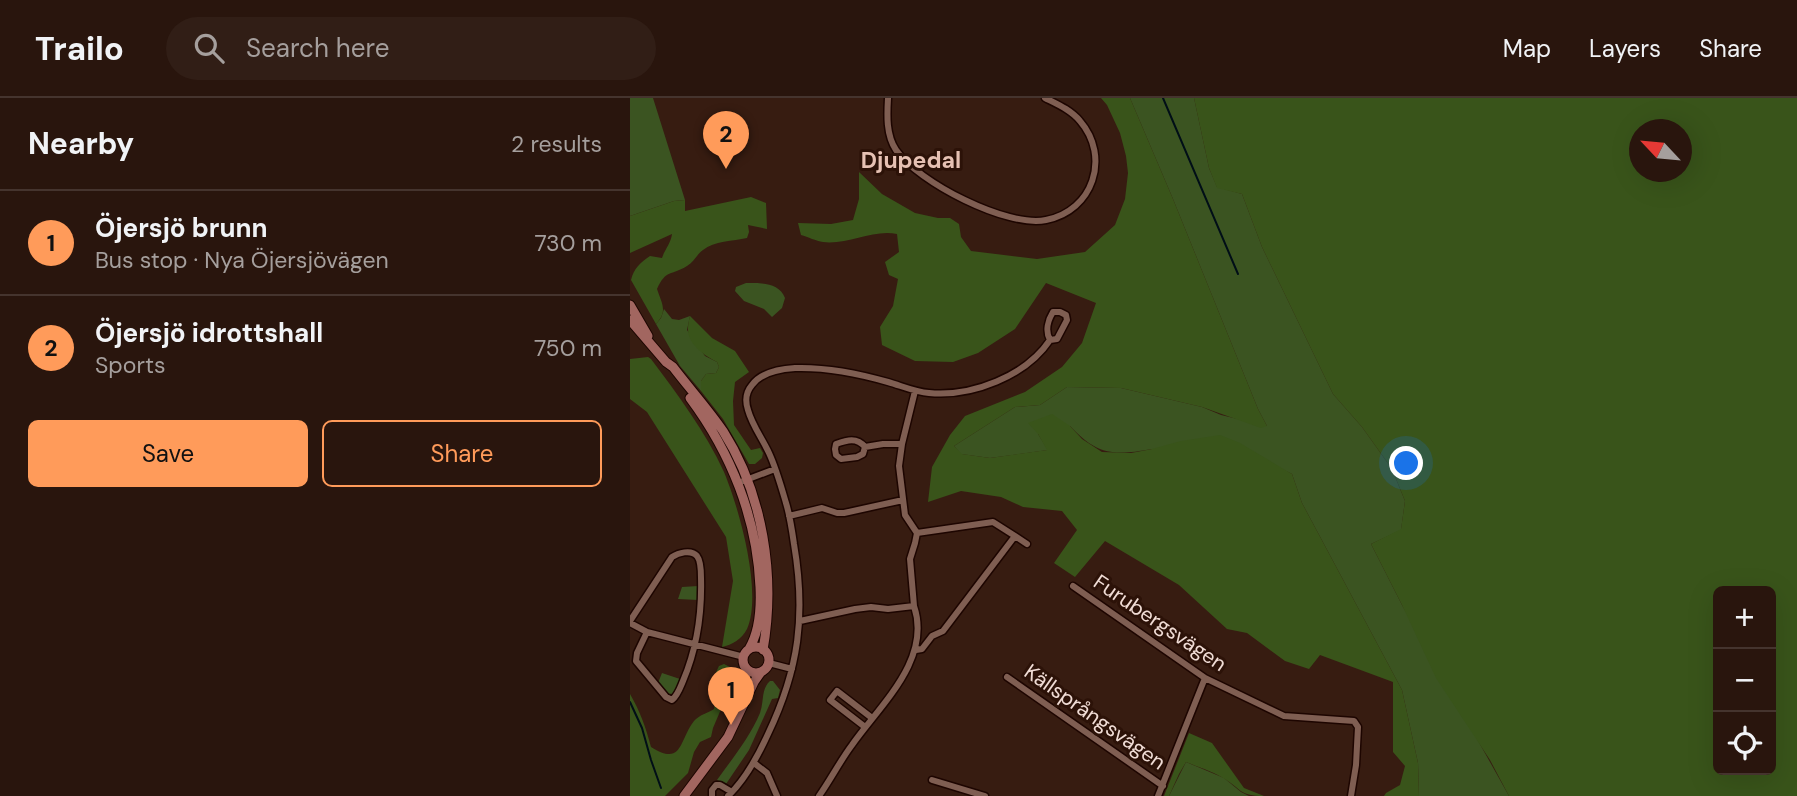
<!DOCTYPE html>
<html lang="en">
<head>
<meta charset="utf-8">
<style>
  body { margin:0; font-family:"DM Sans",sans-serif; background:#311e16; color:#f1f3f6 }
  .controls { position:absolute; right:21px; bottom:21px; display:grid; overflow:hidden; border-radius:10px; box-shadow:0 7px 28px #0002 }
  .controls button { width:63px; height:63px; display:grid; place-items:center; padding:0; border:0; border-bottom:2px solid #45342e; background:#29150d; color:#f1f3f6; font:35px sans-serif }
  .compass { position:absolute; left:999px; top:21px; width:63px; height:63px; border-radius:50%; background:#29150d; box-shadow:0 7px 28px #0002; rotate:296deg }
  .you { position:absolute; left:777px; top:366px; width:24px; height:24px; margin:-18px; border:5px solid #fff; border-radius:50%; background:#1a73e8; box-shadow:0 0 0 10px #1a73e833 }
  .badge { display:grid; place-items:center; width:46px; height:46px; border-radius:50%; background:#ff9b5a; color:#111; font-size:23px; font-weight:700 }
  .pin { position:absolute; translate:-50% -58px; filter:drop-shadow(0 2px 4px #0008) }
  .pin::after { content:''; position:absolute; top:37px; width:24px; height:21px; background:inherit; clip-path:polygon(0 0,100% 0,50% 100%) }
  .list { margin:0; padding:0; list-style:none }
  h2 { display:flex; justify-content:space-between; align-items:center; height:91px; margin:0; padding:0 28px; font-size:30px }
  h2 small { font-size:23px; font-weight:400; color:#a59f9d }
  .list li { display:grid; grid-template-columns:46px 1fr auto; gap:21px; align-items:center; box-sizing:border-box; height:105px; padding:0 28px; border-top:2px solid #45342e }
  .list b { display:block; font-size:26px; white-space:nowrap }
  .list p { margin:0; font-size:23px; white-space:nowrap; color:#a59f9d }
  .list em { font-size:23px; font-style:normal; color:#a59f9d }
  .actions { display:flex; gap:14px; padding:21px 28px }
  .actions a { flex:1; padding:16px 0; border:2px solid #ff9b5a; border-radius:10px; text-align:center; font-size:24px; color:#ff9b5a }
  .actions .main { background:#ff9b5a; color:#111 }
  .icon { flex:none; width:38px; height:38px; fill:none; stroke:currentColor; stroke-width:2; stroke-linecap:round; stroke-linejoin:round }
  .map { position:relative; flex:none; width:1167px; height:698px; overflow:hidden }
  header { display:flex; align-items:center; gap:42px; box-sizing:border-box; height:98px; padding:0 35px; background:#29150d; border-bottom:2px solid #45342e }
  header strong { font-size:33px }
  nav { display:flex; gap:38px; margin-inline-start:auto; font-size:24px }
  .search { width:490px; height:63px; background:#311e16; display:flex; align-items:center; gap:18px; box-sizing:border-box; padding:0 24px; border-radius:38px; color:#a59f9d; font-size:26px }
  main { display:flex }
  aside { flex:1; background:#29150d }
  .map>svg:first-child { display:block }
</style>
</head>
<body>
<header>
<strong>Trailo</strong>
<div class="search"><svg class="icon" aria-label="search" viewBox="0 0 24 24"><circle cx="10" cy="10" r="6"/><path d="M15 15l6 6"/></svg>Search here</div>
<nav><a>Map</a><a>Layers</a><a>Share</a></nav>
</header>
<main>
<aside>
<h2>Nearby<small>2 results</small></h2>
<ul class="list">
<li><span class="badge">1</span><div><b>Öjersjö brunn</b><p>Bus stop · Nya Öjersjövägen</p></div><em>730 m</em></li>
<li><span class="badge">2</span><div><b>Öjersjö idrottshall</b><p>Sports</p></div><em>750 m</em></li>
</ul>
<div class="actions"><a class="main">Save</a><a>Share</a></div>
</aside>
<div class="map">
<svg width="1167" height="698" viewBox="0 0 1167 698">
  <rect width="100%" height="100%" fill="#371c11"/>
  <path fill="#3b5421" d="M0,0H23L55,102L44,103L0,118Z
    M500,0H564L579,70L587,89L612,96L632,149L703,296L732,329L762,371L775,403L771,432L741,446L772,507L879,698H789L788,665L772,592L672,405L662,376L656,373L522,351C483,358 467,357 440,328L408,336L418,352L360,360L331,356L324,348L385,309L410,307L437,289L491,290L572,309L591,317L637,328L628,311L543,101Z
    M116,185C130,185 149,184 155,200L152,210L142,219L134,211L114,203L105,193L106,189Z
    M34,211L42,221L49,222L60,218L57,232L75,258L87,264L89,269L86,275L76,276L71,283V293L50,268L26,226L31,220Z
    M68,488V502L48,501L52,489Z
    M32,575L50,581L45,594L42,596L36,595L28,585Z
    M140,583H143L150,592L148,600L142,601L119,652L96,686L87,682C102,661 120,639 130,615C134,604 131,591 140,583Z
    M556,664L594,680L611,694L619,698H539Z"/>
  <path fill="#39541a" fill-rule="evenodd" d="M471,0H500L543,101L628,311L637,328L631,330L572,309L491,290L437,289L410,307L385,309L324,348L332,356L360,360L417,352L408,336L398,325L422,316L440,328L452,341L472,354L501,355L522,351L551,343L590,337L610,345L662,376L672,405L772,592L788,665L789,698H754L756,695L770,687L775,668L763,654V584L690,557L679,571L655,563L617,535L597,531L549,487L475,443L445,479L424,465L447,432L432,413L393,409L371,399L331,393L298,404L302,369L320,337L335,318L395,294L432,269L452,245L466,205L416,185L385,231L348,255L323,264L285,263L252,247L250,229L263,208L268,181L259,177L255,164L269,154L267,136C243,131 218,147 193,144C186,143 178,139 171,137L168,125L201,126L223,122L229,101V74L252,96L285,115L308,120H320L329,126L331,139L341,153L407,161L455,154L485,127L495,101L498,75L496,58L490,35L477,7Z
    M564,0H1167V698H879L860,662L806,580L772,507L741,446L771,431L775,403L762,371L732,329L703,296L632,149L612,96L587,90L579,70ZM1010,32H1052V74H1010ZM1088,493H1141V672H1088Z
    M121,99L136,105L137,131L118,127L119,134L117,140C103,143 84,143 73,152C67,156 64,164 57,168C41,178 36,171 27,191C32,206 38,213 26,226L1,182C4,170 10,165 20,158L32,160C35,151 41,145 42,136L0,155V118L44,103L55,102V113Z
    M60,218L82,240L105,253L119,274L105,284L103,303L104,327L121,352L130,350L133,355L132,360L125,366H119L93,321L71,293V283L76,276L86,275L89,269L87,264C75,258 57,246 58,230C58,226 59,222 60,218Z
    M18,259L21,261C48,297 75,333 94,374C109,410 133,494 117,531C112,541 102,547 92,549L103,483L96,439L17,314L0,301V261Z
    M94,566L100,569L106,576L83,630L81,639L70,644L64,654L58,675L35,698H0V596C10,613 16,630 21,649C53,669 49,642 64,623C69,617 78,615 84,611C86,602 83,601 82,593C81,584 85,576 89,568Z
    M559,635L582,645L614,690L634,698C609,698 612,691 593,680C582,673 568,669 556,664L549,676L539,698H534Z"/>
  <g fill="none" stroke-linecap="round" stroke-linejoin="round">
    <path stroke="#000e17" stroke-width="2" d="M533,0L608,176
      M0,604L12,630L21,662L31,690"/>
    <defs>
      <path id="street" d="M258,0C257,17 256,37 266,52C288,84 377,130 416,122C463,113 481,59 450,23C441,12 427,6 415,0
        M235,349L233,356L227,359L211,361L206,357L205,351L206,346C217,342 227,339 235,349L253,346H272
        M108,385L145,371
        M159,418L192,410L207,415H214L273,402
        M385,438L397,446
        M443,488L575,580L654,618L724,623L728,629L726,667L721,698
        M0,523L42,459C48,455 61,451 67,458C71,463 71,474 71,480C72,516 67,550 53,583C50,590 48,597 42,602L36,599L6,563L7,555L17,534
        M170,523L225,511L241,509L258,511L284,508L280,461L285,445L287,435L275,417L269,368L272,346L285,293
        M0,525L17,534L114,559
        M286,552L292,551L302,538L313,533L385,438L363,424L287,435
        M139,565L162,571
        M377,579L533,688
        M235,629L200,602L207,593L242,620
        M124,665L137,675L147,698
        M302,682L355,698
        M82,698V692L86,687H90L102,694
        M98,698C116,681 128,658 138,636C169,571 176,517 164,446C162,432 160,418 156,405C151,388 146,370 139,355C132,340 122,327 118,312C115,303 116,294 122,287C131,274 150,271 165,270C197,269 227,275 258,284C272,288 285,294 299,295C342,299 396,278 420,242C415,233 418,222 423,214H430L436,217L437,222L427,241L420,242
        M189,698C201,681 210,663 222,647C250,607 302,562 284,508
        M528,698L575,580"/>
      <path id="secondary" d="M0,207L18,238
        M0,222L36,264L43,269C59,290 78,311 93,333C133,396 146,478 133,552
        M60,300C101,355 127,420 130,489C131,510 130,533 119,551
        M113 562a13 13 0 1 1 26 0a13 13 0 1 1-26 0Z
        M110,603L117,571
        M54,698L98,639L124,584L131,574"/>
    </defs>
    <use href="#street" stroke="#1d0500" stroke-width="9"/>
    <use href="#secondary" stroke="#1d0500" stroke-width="11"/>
    <use href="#street" stroke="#7f5e52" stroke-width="6"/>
    <use href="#secondary" stroke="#a26660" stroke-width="9"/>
  </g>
  <g text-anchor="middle" stroke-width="6" stroke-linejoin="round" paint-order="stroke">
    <g font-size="21" fill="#f0dcd5" stroke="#2c1208">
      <text transform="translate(530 525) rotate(34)" y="7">Furubergsvägen</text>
      <text transform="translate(465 619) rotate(35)" y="7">Källsprångsvägen</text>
    </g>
    <g font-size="23" font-weight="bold" fill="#e6c1b3" stroke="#2c1208">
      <text x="281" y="70">Djupedal</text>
    </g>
  </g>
</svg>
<div class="controls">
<button>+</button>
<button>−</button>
<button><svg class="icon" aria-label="locate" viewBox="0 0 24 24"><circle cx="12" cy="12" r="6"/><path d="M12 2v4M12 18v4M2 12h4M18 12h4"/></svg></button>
</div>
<svg class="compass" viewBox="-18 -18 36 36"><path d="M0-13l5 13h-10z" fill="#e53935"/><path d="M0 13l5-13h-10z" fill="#a59f9d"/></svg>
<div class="you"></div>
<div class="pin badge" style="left:101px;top:627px">1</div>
<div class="pin badge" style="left:96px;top:71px">2</div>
</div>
</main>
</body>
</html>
